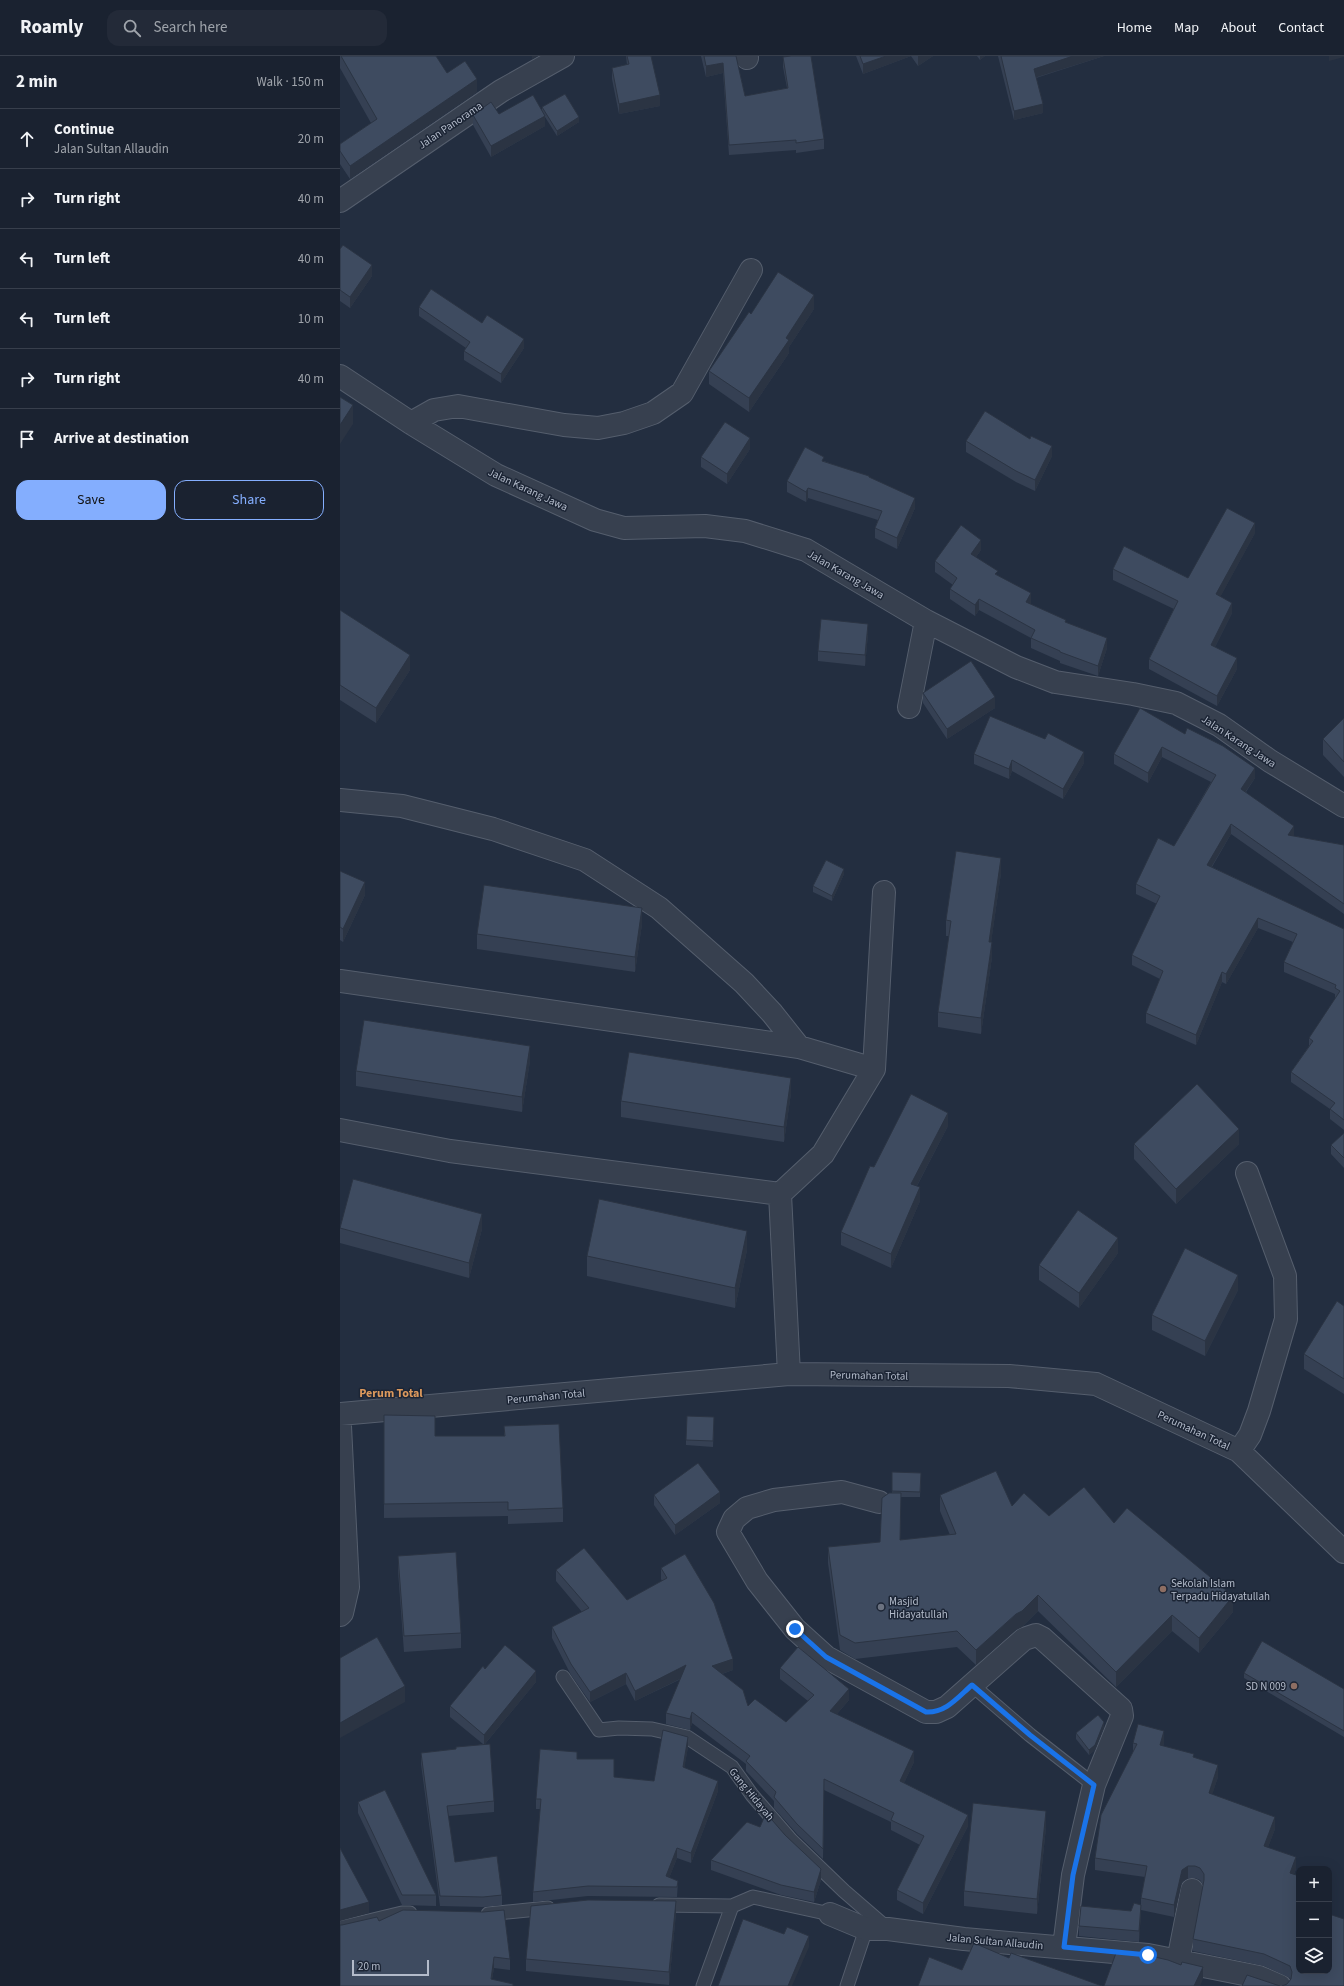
<!DOCTYPE html>
<html lang="en">
<head>
<meta charset="utf-8">
<style>
  body { margin:0; font-family:"Source Sans 3",sans-serif; background:#232a38; color:#f1f3f6 }
  .controls { position:absolute; right:12px; bottom:12px; display:grid; overflow:hidden; border-radius:8px; box-shadow:0 4px 16px #0002 }
  .controls button { width:36px; height:36px; display:grid; place-items:center; padding:0; border:0; border-bottom:1px solid #383f4c; background:#1a2230; color:#f1f3f6; font:20px sans-serif }
  .scale { position:absolute; left:12px; bottom:10px; width:77px; box-sizing:border-box; padding-left:4px; border:2px solid #b3bbca; border-top:0; font-size:11px; line-height:14px; white-space:nowrap; color:#b3bbca; -webkit-text-stroke:3px #1c2535; paint-order:stroke }
  .stop { position:absolute; width:12px; height:12px; margin:-9px; border:3px solid #1a73e8; border-radius:50%; background:#fff }
  .stop.end { background:#1a73e8; border-color:#fff; box-shadow:0 1px 4px #0008 }
  .list { margin:0; padding:0; list-style:none }
  h2 { display:flex; justify-content:space-between; align-items:center; height:52px; margin:0; padding:0 16px; font-size:17px }
  h2 small { font-size:13px; font-weight:400; color:#9fa4ab }
  .list li { display:grid; grid-template-columns:26px 1fr auto; gap:12px; align-items:center; box-sizing:border-box; height:60px; padding:0 16px; border-top:1px solid #383f4c }
  .list b { display:block; font-size:15px; white-space:nowrap }
  .list p { margin:0; font-size:13px; white-space:nowrap; color:#9fa4ab }
  .list em { font-size:13px; font-style:normal; color:#9fa4ab }
  .actions { display:flex; gap:8px; padding:12px 16px }
  .actions a { flex:1; padding:9px 0; border:1px solid #84aefe; border-radius:12px; text-align:center; font-size:14px; color:#84aefe }
  .actions .main { background:#84aefe; color:#111 }
  .icon { flex:none; width:22px; height:22px; fill:none; stroke:currentColor; stroke-width:2; stroke-linecap:round; stroke-linejoin:round }
  .map { position:relative; flex:none; width:1004px; height:1930px; overflow:hidden }
  header { display:flex; align-items:center; gap:24px; box-sizing:border-box; height:56px; padding:0 20px; background:#1a2230; border-bottom:1px solid #383f4c }
  header strong { font-size:19px }
  nav { display:flex; gap:22px; margin-inline-start:auto; font-size:14px }
  .search { width:280px; height:36px; background:#232a38; display:flex; align-items:center; gap:10px; box-sizing:border-box; padding:0 14px; border-radius:12px; color:#9fa4ab; font-size:15px }
  main { display:flex }
  aside { flex:1; background:#1a2230 }
  .map>svg:first-child { display:block }
</style>
</head>
<body>
<header>
<strong>Roamly</strong>
<div class="search"><svg class="icon" aria-label="search" viewBox="0 0 24 24"><circle cx="10" cy="10" r="6"/><path d="M15 15l6 6"/></svg>Search here</div>
<nav><a>Home</a><a>Map</a><a>About</a><a>Contact</a></nav>
</header>
<main>
<aside>
<h2>2 min<small>Walk · 150 m</small></h2>
<ul class="list">
<li><svg class="icon" aria-label="ahead" viewBox="0 0 24 24"><path d="M12 20V5M6 11l6-6 6 6"/></svg><div><b>Continue</b><p>Jalan Sultan Allaudin</p></div><em>20 m</em></li>
<li><svg class="icon" aria-label="right" viewBox="0 0 24 24"><path d="M7 20v-9h11M14 6l5 5-5 5"/></svg><div><b>Turn right</b></div><em>40 m</em></li>
<li><svg class="icon" aria-label="left" viewBox="0 0 24 24"><path d="M17 20v-9H6M10 6l-5 5 5 5"/></svg><div><b>Turn left</b></div><em>40 m</em></li>
<li><svg class="icon" aria-label="left" viewBox="0 0 24 24"><path d="M17 20v-9H6M10 6l-5 5 5 5"/></svg><div><b>Turn left</b></div><em>10 m</em></li>
<li><svg class="icon" aria-label="right" viewBox="0 0 24 24"><path d="M7 20v-9h11M14 6l5 5-5 5"/></svg><div><b>Turn right</b></div><em>40 m</em></li>
<li><svg class="icon" aria-label="arrive" viewBox="0 0 24 24"><path d="M6 21V4h12l-3 4 3 4H6"/></svg><div><b>Arrive at destination</b></div></li>
</ul>
<div class="actions"><a class="main">Save</a><a>Share</a></div>
</aside>
<div class="map">
<svg width="1004" height="1930" viewBox="0 0 1004 1930">
  <rect width="100%" height="100%" fill="#232e40"/>
  <g fill="none" stroke-linecap="round" stroke-linejoin="round">
    <defs>
      <path id="service" d="M223,1621L259,1674L279,1672L312,1673L347,1681L392,1711L412,1739L451,1784L504,1835L548,1873
        M632,1629L690,1679L754,1729
        M319,1849L392,1850L413,1841L490,1858
        M148,1858L208,1852
        M0,1872L62,1857H70
        M363,1930L392,1850
        M507,1930L526,1873"/>
      <path id="minor" d="M406,0L407,2
        M0,145L161,35L223,0
        M0,320L71,367L156,419L255,464L284,472L365,470L405,475L466,494L586,565L676,611L715,626L793,638L836,647L879,669L930,705L1004,750
        M71,367L94,354L118,350L224,369L258,372L284,367L313,357L342,337L411,214
        M569,651L586,565
        M0,744L62,750L153,773L245,804L319,852L404,927L432,957L459,991
        M0,925L459,991L534,1013
        M0,1074L110,1095L440,1138
        M449,1318L440,1138L483,1098L534,1013L544,836
        M0,1358L449,1318L669,1320L756,1328L899,1395L1004,1496
        M0,1370L8,1531L2,1557L0,1559
        M899,1395L910,1379L919,1355L946,1263L945,1220L907,1117
        M539,1446L502,1436L434,1444L407,1452L394,1463L388,1476L417,1525L455,1573L486,1601L586,1656H596L607,1651L684,1583L696,1579L702,1582L781,1653L782,1660L754,1729L733,1819L724,1891
        M490,1858L526,1873H548L624,1883L808,1899L919,1921L940,1930
        M838,1905L852,1834"/>
    </defs>
    <use href="#service" stroke="#555e6d" stroke-width="15"/>
    <use href="#minor" stroke="#555e6d" stroke-width="24"/>
    <use href="#service" stroke="#37404f" stroke-width="13"/>
    <use href="#minor" stroke="#37404f" stroke-width="22"/>
  </g>
  <path fill="#354053" d="M0,0H96L107,17L137,36L10,123L0,108V88L31,67L0,12Z
    M286,0H311L320,50L279,58L272,23V12L287,9Z
    M361,0H396L405,40L447,32L443,11V1L484,83V93L456,97V94L389,99L383,17L366,21Z
    M516,0H593L578,10L571,0L523,18Z
    M637,0H645L640,4Z
    M658,0H764L696,22L703,57L674,64Z
    M202,51L239,66L217,80L205,61V70L151,101L133,69V59L159,58L202,55Z
    M0,193L32,220L10,252L0,245Z
    M79,251L184,292L161,327L124,304V295L126,292L79,260Z
    M474,253L449,291V297L409,356L369,328V315L411,258Z
    M626,385L712,400L695,435L676,426L626,396Z
    M410,393L387,428L361,411V401Z
    M484,405L529,422L575,452L557,493L535,482V472L538,464L468,442L466,446L447,436V425Z
    M915,477L880,541L892,557L875,591L897,613L877,650L809,613V603L834,553L773,524V513L848,522Z
    M641,494L636,501L691,548H690L726,566L767,592L758,620L720,607V605L691,592V582L639,554L635,560L610,543V533L613,529L595,516V505Z
    M0,554L70,614L36,667L0,644Z
    M528,578L525,610L478,605V595Z
    M583,637L655,652L607,683L583,647Z
    M800,652L915,722L906,736L954,780L1004,789V858L891,778L872,811L1004,873V1074L990,1063V1053L951,1026V1016L969,990V982L996,942H995V938L944,916V906L953,886L918,872L886,928L882,926L856,989L806,967V957L820,923L792,909V899L817,848L796,838V828L834,790L871,726L822,701L808,727L774,708V698Z
    M1004,662V721L983,699V683Z
    M634,698L744,707L723,743L672,715L669,723L634,708Z
    M0,815L25,839L3,886L0,884Z
    M661,817L651,886L652,901L641,978L598,971V956L609,880H606V864Z
    M504,818L492,845L473,836V830Z
    M302,868L295,916L137,893V878Z
    M190,1005L182,1056L16,1030V1015Z
    M451,1037L444,1086L281,1061V1045Z
    M608,1070L577,1130L580,1145L551,1212L501,1189V1176L534,1111Z
    M1004,1077V1112L991,1098V1089Z
    M794,1088H899L836,1148L794,1103Z
    M0,1172L142,1173L129,1222L0,1187Z
    M407,1194L395,1252L247,1220V1200Z
    M778,1197L739,1252L699,1224V1209Z
    M898,1234L865,1300L812,1274V1259Z
    M1004,1250V1338L964,1313V1298Z
    M44,1359L95,1380H164V1370L223,1452V1466L168,1468V1460L44,1462Z
    M374,1366L373,1391L346,1389V1384Z
    M552,1416L581,1417L580,1441H561L560,1484L610,1479L600,1455V1439L672,1450L709,1460L774,1467L893,1556L859,1597L832,1575L776,1631L698,1555L682,1571L676,1574L636,1609L617,1591L515,1603L500,1594L488,1507V1491L540,1486L552,1437Z
    M314,1439L380,1447L335,1479L314,1449Z
    M58,1500L121,1577V1592L64,1596L58,1515Z
    M321,1512L393,1614L382,1618L408,1650L446,1666L468,1645L440,1623V1612L509,1644L497,1658L574,1706L564,1727L628,1770L583,1858L557,1844V1834L580,1789L551,1774V1766L484,1734L483,1803L457,1778L434,1752V1745L406,1715V1708L352,1667L350,1674L326,1668V1657L341,1623L295,1645L286,1628L250,1646L231,1619L212,1582V1571L242,1556L216,1525V1514L287,1544L322,1525L321,1523Z
    M145,1613L196,1626L145,1688L154,1745V1756L108,1760L115,1806L162,1839V1849L143,1851L100,1850L81,1708V1697L116,1693L143,1688L110,1661V1650Z
    M904,1617L1004,1633V1681L904,1622Z
    M764,1671L755,1694L749,1699L736,1683V1677Z
    M793,1687H824L823,1690L854,1701L878,1721L872,1738L935,1773L928,1791L956,1813L954,1818L959,1915L947,1928L951,1924L950,1922L924,1910L853,1895V1883L863,1829L860,1824L855,1822H848L842,1826L834,1861L801,1854L799,1886L739,1880V1870L791,1855L801,1849V1842L805,1821L755,1814V1802L793,1697Z
    M348,1691L344,1712L378,1735L351,1807L337,1802L329,1822L338,1825L337,1841L248,1840L193,1846V1836L201,1753H196V1743L237,1703L274,1721L314,1725Z
    M18,1746L96,1839V1850L62,1849L18,1757Z
    M420,1771L481,1824L474,1846L441,1839L371,1814V1804Z
    M706,1771L697,1858L624,1850V1835Z
    M336,1857L329,1929L186,1915V1903Z
    M39,1865L170,1903V1914L154,1912L152,1923L0,1930L2,1869Z"/>
  <path fill="#2b3443" d="M192,0H198L192,3Z
    M546,0H571L523,18V8Z
    M578,0H593L578,10Z
    M640,0H645L640,4Z
    M733,0H764L694,22V13Z
    M989,0H1004V1L989,5Z
    M383,7V17L366,21V10Z
    M137,23V36L10,123V110Z
    M320,39V50L279,58V48Z
    M703,48V57L674,64V55Z
    M205,60V70L151,101V90Z
    M239,61V66L217,80V75Z
    M32,209V220L10,252V241Z
    M474,239V253L449,291V297L409,356V342L446,282Z
    M184,283V292L161,327V318Z
    M13,349V368L0,388V369Z
    M410,382V393L387,428V418Z
    M712,390V400L695,435V424Z
    M468,432V442L466,446V436Z
    M575,442V452L557,493V482Z
    M915,467V477L876,549V538Z
    M641,484V494L631,508V498Z
    M691,537V548L686,557V546Z
    M639,543V554L635,560V549Z
    M892,547V557L871,599V589Z
    M528,568V578L525,610V599Z
    M767,582V592L758,620V610Z
    M70,599V614L36,667V652Z
    M897,602V613L877,650V640Z
    M655,641V652L607,683V673Z
    M822,691V701L808,727V717Z
    M744,696V707L723,743V733Z
    M672,704V715L669,723V713Z
    M915,712V722L901,742V733Z
    M891,768V778L867,818V809Z
    M954,770V780L948,789V779Z
    M661,802V817L649,901V886Z
    M504,813V818L492,845V840Z
    M25,826V839L3,886V873Z
    M302,852V868L295,916V901Z
    M918,862V872L886,928V918Z
    M652,886V901L641,978V962Z
    M882,916V926L856,989V979Z
    M190,990V1005L182,1056V1041Z
    M451,1022V1037L444,1086V1071Z
    M608,1057V1070L571,1141V1128Z
    M899,1073V1088L836,1148V1133Z
    M580,1131V1145L551,1212V1198Z
    M142,1158V1173L129,1222V1207Z
    M407,1175V1194L395,1252V1232Z
    M778,1182V1197L739,1252V1237Z
    M898,1219V1234L865,1300V1285Z
    M380,1436V1447L335,1479V1469Z
    M561,1437V1453L560,1500V1484Z
    M698,1539V1555L682,1571L676,1574L636,1609V1594Z
    M893,1540V1556L859,1597V1582Z
    M832,1559V1575L776,1631V1616Z
    M393,1603V1614L372,1621V1610Z
    M346,1609V1620L295,1645V1635Z
    M196,1615V1626L144,1689V1679Z
    M286,1617V1628L250,1646V1636Z
    M65,1630V1646L0,1682V1667Z
    M509,1633V1644L490,1666V1655Z
    M352,1656V1667L350,1674V1663Z
    M764,1666V1671L755,1694L749,1699V1694Z
    M824,1675V1687L820,1701V1689Z
    M348,1681V1691L343,1721V1711Z
    M574,1695V1706L560,1736V1725Z
    M878,1709V1721L869,1749V1737Z
    M378,1725V1735L351,1807V1797Z
    M706,1755V1771L697,1858V1843Z
    M628,1759V1770L583,1858V1847Z
    M935,1761V1773L924,1802V1790Z
    M337,1792V1802L326,1830V1820Z
    M956,1801V1813L950,1828V1817Z
    M848,1810V1822L842,1826L834,1861V1849L842,1814Z
    M481,1813V1824L474,1846V1836Z
    M336,1845V1857L329,1929V1916Z
    M29,1846V1857L0,1865V1854Z
    M801,1849V1859L799,1886V1875Z
    M469,1880V1891L452,1930H448Z
    M154,1901V1912L151,1930V1923Z
    M863,1911V1923L860,1930H854Z"/>
  <path fill="#3e4b60" stroke="#2b3443" d="M1,0H96L107,17L125,5L137,23L10,110L0,95V88L37,63Z
    M287,0H311L320,39L279,48L272,12L289,8Z
    M364,0H396L405,40L448,32L443,1L451,0H471L484,83L456,87V84L389,89L383,7L366,10Z
    M520,0H546L523,8Z
    M661,0H733L694,13L703,48L674,55Z
    M225,38L239,61L217,75L202,51Z
    M193,39L205,60L151,90L133,59L151,46L159,58Z
    M3,189L32,209L10,241L0,234V193Z
    M438,216L474,239L446,282L449,284L409,342L369,315L409,256L411,258Z
    M91,233L142,267L147,259L184,283L161,318L124,295L130,286L79,251Z
    M0,341L13,349L0,369Z
    M645,355L690,383L691,380L712,390L695,424L676,415L626,385Z
    M385,366L410,382L387,418L361,401Z
    M465,391L484,401L482,405L529,420V421L575,442L557,482L535,472L542,455L468,432L466,436L447,425Z
    M887,452L915,467L876,538L892,547L871,589L897,602L877,640L809,603L838,545L773,513L784,490L848,522Z
    M621,469L641,484L631,498L658,515L655,518L691,537L686,546L726,564L725,566L767,582L758,610L720,596V595L691,582L695,574L639,543L635,549L610,533L617,522L595,505Z
    M0,554L70,599L36,652L0,629Z
    M481,563L528,568L525,599L478,595Z
    M631,605L655,641L607,673L583,637Z
    M800,652L845,678L847,672L883,690L915,712L901,733L954,770L948,779L1004,789V848L891,768L867,809L1004,873V1064L990,1053L995,1047L951,1016L973,985L969,982L1000,935L995,932L996,929L944,906L957,878L918,862L886,918L882,916L856,979L806,957L823,915L792,899L820,840L796,828L818,782L834,790L876,719L822,691L808,717L774,698Z
    M650,660L705,683L708,677L744,696L723,733L672,704L669,713L634,698Z
    M1004,662V706L983,683Z
    M616,795L661,802L649,886H652L641,962L598,956L611,865L606,864Z
    M486,804L504,813L492,840L473,830Z
    M0,815L25,826L3,873L0,871Z
    M144,829L302,852L295,901L137,878Z
    M24,964L190,990L182,1041L16,1015Z
    M289,996L451,1022L444,1071L281,1045Z
    M857,1028L899,1073L836,1133L794,1088Z
    M571,1038L608,1057L571,1128L580,1131L551,1198L501,1176L530,1110L534,1111Z
    M1004,1077V1102L991,1089Z
    M13,1123L142,1158L129,1207L0,1172Z
    M259,1143L407,1175L395,1232L247,1200Z
    M738,1154L778,1182L739,1237L699,1209Z
    M845,1192L898,1219L865,1285L812,1259Z
    M997,1245L1004,1250V1323L964,1298Z
    M44,1359L95,1360V1380H165L164,1370L219,1368L223,1452L168,1454V1446L44,1448Z
    M347,1360L374,1361L373,1385L346,1384Z
    M358,1407L380,1436L335,1469L314,1439Z
    M656,1415L672,1450L684,1437L709,1460L744,1431L774,1467L787,1452L893,1540L859,1582L832,1559L776,1616L698,1539L682,1555L676,1558L636,1594L617,1575L515,1587L500,1579L488,1491L540,1486L542,1442L549,1437H561L560,1484L616,1478L600,1439Z
    M552,1416L581,1417L580,1436L552,1435Z
    M244,1492L287,1544L327,1522L321,1512L345,1498L374,1547L393,1603L372,1610L403,1634L408,1650L415,1643L446,1666L474,1639L440,1612L458,1591L509,1633L490,1655L574,1695L560,1725L628,1759L583,1847L557,1834L584,1780L551,1764L554,1757L484,1723L483,1793L457,1768L434,1741L436,1736L406,1705L410,1700L352,1656L350,1663L326,1657L346,1609L295,1635L286,1617L250,1636L231,1608L212,1571L249,1552L216,1514Z
    M116,1496L121,1577L64,1580L58,1500Z
    M37,1581L65,1630L0,1667V1602Z
    M922,1585L1004,1633V1675L904,1617Z
    M165,1589L196,1615L144,1679L110,1650L143,1610L145,1613Z
    M758,1659L764,1666L755,1689L749,1694L736,1677Z
    M798,1668L824,1675L820,1689L854,1698L853,1701L878,1709L869,1737L935,1761L924,1790L956,1801L950,1817L959,1820V1915H989V1858L1004,1863V1930H942L947,1928L951,1923L952,1916L950,1910L924,1898L853,1883L864,1824V1818L860,1812L855,1810H848L842,1814L834,1849L801,1842L807,1810L755,1802L761,1759L797,1688L793,1687Z
    M323,1674L348,1681L343,1711L378,1725L351,1797L337,1792L326,1820L338,1825L337,1831L248,1830L193,1836L201,1743H196L200,1693L237,1696V1703H274V1721L314,1725Z
    M150,1688L154,1745L107,1750L115,1806L157,1800L162,1839L143,1841L100,1840L81,1697L116,1693V1691Z
    M45,1734L96,1839H62L18,1746Z
    M633,1747L706,1755L697,1843L624,1835Z
    M426,1757L445,1779L481,1813L474,1836L441,1829L371,1804L407,1766L420,1771Z
    M0,1792L29,1846L0,1854Z
    M248,1844L336,1845L329,1916L186,1903L191,1850Z
    M794,1847L801,1849L799,1875L739,1870L741,1850L791,1855Z
    M63,1854L143,1856L164,1854L170,1903L154,1901L151,1923L173,1928V1930H0V1869H2L37,1861L39,1865Z
    M403,1863L444,1878L447,1871L469,1880L448,1930H378Z
    M634,1887L669,1902L671,1897L762,1930H578L589,1901L622,1914Z
    M776,1897L806,1899L828,1904L841,1909L842,1906L863,1911L854,1930H764Z
    M907,1919L940,1930H902Z"/>
  <g fill="none" stroke-linecap="round" stroke-linejoin="round">
    <path stroke="#1a73e8" stroke-width="5" d="M455,1573L486,1601L586,1656C606,1657 618,1641 632,1629L690,1679L754,1729L733,1819L724,1891L808,1899"/>
  </g>
  <g fill="#8d6e63" stroke="#1c2535" stroke-width="1.5">
    <circle cx="823" cy="1533" r="4"/>
    <circle cx="954" cy="1630" r="4"/>
  </g>
  <circle fill="#6b7280" stroke="#1c2535" stroke-width="1.5" cx="541" cy="1551" r="4"/>
  <g text-anchor="middle" stroke-width="3" stroke-linejoin="round" paint-order="stroke">
    <g font-size="11" fill="#b3bbca" stroke="#1c2535">
      <text transform="translate(110 69) rotate(-34)" y="4">Jalan Panorama</text>
      <text transform="translate(188 433) rotate(25)" y="4">Jalan Karang Jawa</text>
      <text transform="translate(506 518) rotate(30)" y="4">Jalan Karang Jawa</text>
      <text transform="translate(899 685) rotate(33)" y="4">Jalan Karang Jawa</text>
      <text transform="translate(529 1319) rotate(1)" y="4">Perumahan Total</text>
      <text transform="translate(206 1340) rotate(-5)" y="4">Perumahan Total</text>
      <text transform="translate(854 1374) rotate(25)" y="4">Perumahan Total</text>
      <text transform="translate(412 1738) rotate(51)" y="4">Gang Hidayah</text>
      <text transform="translate(655 1885) rotate(5)" y="4">Jalan Sultan Allaudin</text>
    </g>
    <g font-size="11" fill="#b3bbca" stroke="#1c2535" text-anchor="start">
      <text x="831" y="1531">Sekolah Islam<tspan x="831" dy="13">Terpadu Hidayatullah</tspan></text>
      <text x="549" y="1549">Masjid<tspan x="549" dy="13">Hidayatullah</tspan></text>
      <text x="946" y="1634" text-anchor="end">SD N 009</text>
    </g>
    <g font-size="12" font-weight="bold" fill="#dc995d" stroke="#1c2535">
      <text x="51" y="1341">Perum Total</text>
    </g>
  </g>
</svg>
<div class="controls">
<button>+</button>
<button>−</button>
<button><svg class="icon" aria-label="layers" viewBox="0 0 24 24"><path d="M12 4l9 5-9 5-9-5zM3 14l9 5 9-5"/></svg></button>
</div>
<div class="scale">20 m</div>
<div class="stop" style="left:808px;top:1899px"></div>
<div class="stop end" style="left:455px;top:1573px"></div>
</div>
</main>
</body>
</html>
